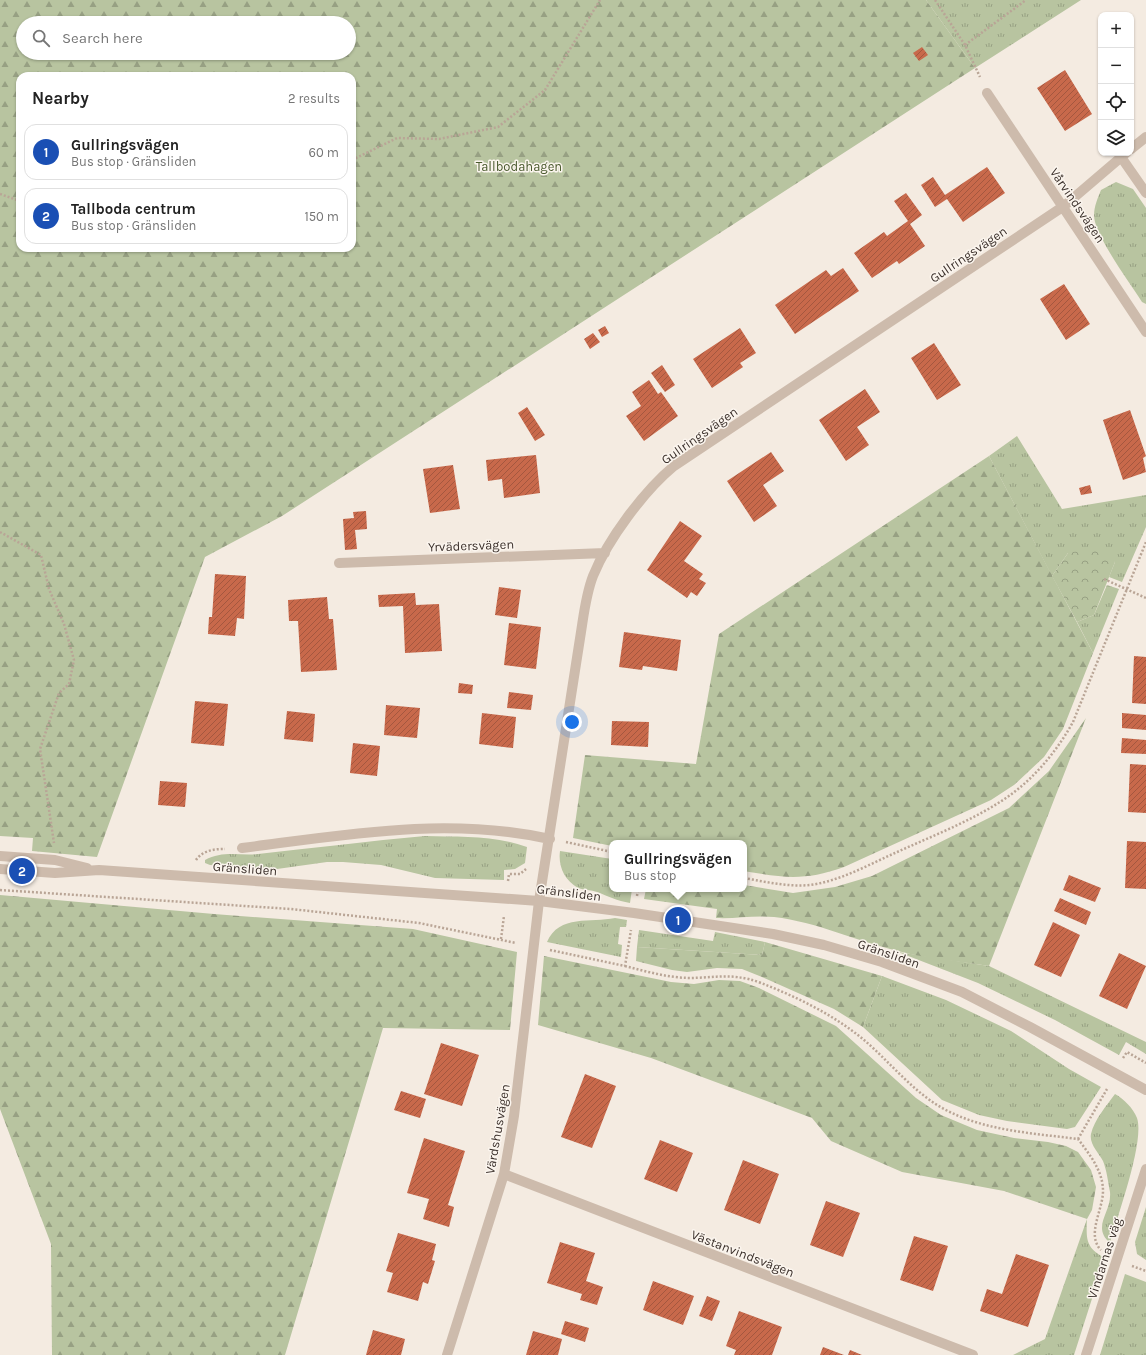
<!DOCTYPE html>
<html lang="en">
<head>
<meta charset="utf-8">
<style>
  body { margin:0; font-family:Karla,sans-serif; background:#f6f6f6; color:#222 }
  .controls { position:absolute; right:12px; top:12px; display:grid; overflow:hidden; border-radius:8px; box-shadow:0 1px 3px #0004 }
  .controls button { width:36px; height:36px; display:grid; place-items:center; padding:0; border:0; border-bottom:1px solid #e0e0e0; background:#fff; color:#222; font:20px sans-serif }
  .you { position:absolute; left:572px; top:722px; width:14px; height:14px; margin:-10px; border:3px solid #fff; border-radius:50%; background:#1a73e8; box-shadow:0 0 0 6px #1a73e833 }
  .badge { display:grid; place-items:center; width:26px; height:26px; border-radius:50%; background:#b45309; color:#fff; font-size:13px; font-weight:700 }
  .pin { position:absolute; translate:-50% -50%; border:2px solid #fff; box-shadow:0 1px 4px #0006 }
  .popup { position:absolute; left:609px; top:840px; width:138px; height:52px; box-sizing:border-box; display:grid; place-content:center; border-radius:8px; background:#fff; filter:drop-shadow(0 1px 3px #0005); font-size:13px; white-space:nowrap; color:#767676 }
  .popup b { font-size:15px; color:#222 }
  .popup::after { content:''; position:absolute; left:50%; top:100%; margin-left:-8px; border:8px solid transparent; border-top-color:#fff }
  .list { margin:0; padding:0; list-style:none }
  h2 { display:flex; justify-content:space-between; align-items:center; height:52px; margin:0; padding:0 16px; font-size:17px }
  h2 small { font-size:13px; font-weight:400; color:#767676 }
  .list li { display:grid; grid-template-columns:26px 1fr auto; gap:12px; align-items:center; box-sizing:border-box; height:56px; margin:0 8px 8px; padding:0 8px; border:1px solid #e0e0e0; border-radius:12px }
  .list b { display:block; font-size:15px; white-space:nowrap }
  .list p { margin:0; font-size:13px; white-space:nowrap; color:#767676 }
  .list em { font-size:13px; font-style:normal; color:#767676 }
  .icon { flex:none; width:22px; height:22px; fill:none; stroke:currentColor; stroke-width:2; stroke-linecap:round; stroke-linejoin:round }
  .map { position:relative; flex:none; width:1146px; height:1355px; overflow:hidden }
  .search { position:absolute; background:#fff; box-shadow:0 1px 3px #0004; left:16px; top:16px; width:340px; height:44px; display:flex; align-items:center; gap:10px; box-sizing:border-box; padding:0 14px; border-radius:22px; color:#767676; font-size:15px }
  .panel { position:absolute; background:#fff; box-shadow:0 1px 3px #0004; left:16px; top:72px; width:340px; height:180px; border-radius:12px }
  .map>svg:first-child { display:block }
</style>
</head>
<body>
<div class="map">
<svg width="1146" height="1355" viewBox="0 0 1146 1355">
  <defs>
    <pattern id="grass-tufts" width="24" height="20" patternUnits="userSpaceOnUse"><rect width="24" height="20" fill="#b8c4a0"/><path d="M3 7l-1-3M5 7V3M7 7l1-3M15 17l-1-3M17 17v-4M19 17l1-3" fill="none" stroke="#97a083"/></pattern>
    <pattern id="forest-firs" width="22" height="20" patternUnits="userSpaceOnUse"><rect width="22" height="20" fill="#b8c4a0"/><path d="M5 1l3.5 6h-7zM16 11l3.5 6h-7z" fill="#97a083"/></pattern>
    <pattern id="park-crowns" width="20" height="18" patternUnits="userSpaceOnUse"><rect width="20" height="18" fill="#b8c4a0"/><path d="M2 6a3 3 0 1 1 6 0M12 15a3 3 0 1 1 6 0" fill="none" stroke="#97a083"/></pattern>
    <pattern id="building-hatch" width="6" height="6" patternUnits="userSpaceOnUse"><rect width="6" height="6" fill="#c8694b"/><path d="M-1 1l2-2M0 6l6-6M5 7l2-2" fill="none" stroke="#a4573f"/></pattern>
  </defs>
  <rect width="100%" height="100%" fill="#f4ebe1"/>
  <path fill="url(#grass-tufts)" d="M926,0H1081L975,68Z
    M1116,182L1133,189L1146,208V304L1142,302C1128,280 1103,247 1095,222C1092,211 1097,200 1101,190Z
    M1017,436L1062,509L1146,495V527L1122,582L1109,577L1115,562L1068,553L1052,576L989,456Z
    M1107,585L1119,589L1093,653L1077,622L1094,615Z
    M425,836C460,837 494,835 527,847L525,863L515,869L504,870V880L435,878L381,865L343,862H327L277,869L210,865L205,863V860C223,850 240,856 258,854C314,848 369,841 425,836Z
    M560,851L612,859V889H632L630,903C617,901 608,896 597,892C591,890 584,890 578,888C564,880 558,866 560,851Z
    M615,918L627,920L626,927H620L618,944L622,945L621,957L547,942C559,914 591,923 615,918Z
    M639,930L713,941L715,932L765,942L762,955L637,947Z
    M898,952L989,966L1146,1042V1054L1126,1042L1119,1055L1055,1020L978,983Z
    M882,976L946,1000L1011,1031L1069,1069L1101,1087L1075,1127L1067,1129L1007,1121L979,1115L942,1100L863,1027Z
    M1115,1094C1124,1099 1133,1108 1137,1118C1145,1141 1117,1217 1110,1243C1091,1226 1112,1213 1110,1192C1108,1182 1107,1171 1103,1161C1099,1153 1089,1144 1091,1134C1094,1120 1107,1105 1115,1094Z
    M1146,1207V1260L1137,1254L1135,1242Z
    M1087,1219C1086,1240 1086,1248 1105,1258L1074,1355H1013L1045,1339Z
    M1125,1274L1146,1282V1355H1100Z"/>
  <path fill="url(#forest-firs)" fill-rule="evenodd" d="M0,0H926L975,68L282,516L205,557L97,857L32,851L33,838L0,836ZM23,23H349V53H23ZM20,76H352V248H20Z
    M989,456L1093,653L1063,729L1044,757L1014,785L991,800L844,867C805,881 784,878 744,871V843H612V846L573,838L585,755L696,764L719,634Z
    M1086,718L989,966C959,961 927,959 898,951C856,941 817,922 774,917C753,915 736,919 716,918L717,909L644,899L646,889H744V885L793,893L835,887L872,876L1009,808L1049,771Z
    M0,895L214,914L413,929L517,952L510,1030L383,1028L285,1355H52L51,1244L0,1109Z
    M765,942L882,976L863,1027L834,1009L762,977L742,969L717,968L687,972L672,970L636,961L637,947L762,955Z
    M544,956L671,982L694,984L719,980L740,981L759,988L836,1026L916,1098L941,1115L977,1130L1014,1138L1048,1142L1066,1146L1078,1152L1091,1170L1096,1187L1092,1210L1087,1219L1004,1191L902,1172L831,1141L812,1118L651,1058L538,1025Z"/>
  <path fill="url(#park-crowns)" d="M1101,546L1115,562L1094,615L1077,622L1052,576L1068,553Z"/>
  <path fill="url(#building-hatch)" d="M922,47L928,55L919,61L913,53Z
    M1065,70L1092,114L1065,131L1037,88Z
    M987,167L1005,193L963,222L947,199L935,207L921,185L933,177L945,195Z
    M906,193L922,215L910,224L925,246L899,264L897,261L872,278L854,253L884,232L887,236L908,221L894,201Z
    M843,268L859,291L795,334L775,305L826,270L831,276Z
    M1064,284L1090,324L1066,340L1040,299Z
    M605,326L609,333L602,337L598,330Z
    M740,328L756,353L740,363L743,367L712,388L693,359Z
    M593,333L600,342L590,349L584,339Z
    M934,343L961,385L937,400L911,358Z
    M662,365L675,385L665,392L651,373Z
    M649,380L658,394L661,392L678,416L644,441L626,416L641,406L632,392Z
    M865,389L880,412L857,427L869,445L846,461L819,420Z
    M527,407L545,435L535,441L518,413Z
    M1130,410L1146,456L1143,458L1146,472L1123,480L1103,420Z
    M771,452L784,471L763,485L777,506L754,522L727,481Z
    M536,455L540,493L504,498L502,479L488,481L486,460Z
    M453,465L460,509L430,513L423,469Z
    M1090,485L1092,493L1081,495L1079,488Z
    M366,511L367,529L355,530L357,549L345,550L343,519L354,518L353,512Z
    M680,521L702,536L684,561L703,574L699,579L706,583L697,596L691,592L687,598L647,570Z
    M215,574L246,576L244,619L237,618L235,636L208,634L209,617H212Z
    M499,587L521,590L517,618L495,615Z
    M415,593L416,605L439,604L442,651L405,653L403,606L379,607L378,595Z
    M327,597L329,619H333L337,670L301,672L298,621H289L288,600Z
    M509,623L541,627L536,669L504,665Z
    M624,632L681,640L677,671L643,666L642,670L619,667Z
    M1134,656L1146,657V704L1132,703Z
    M459,683L473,685L472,694L458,693Z
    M509,692L533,695L531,710L507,708Z
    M195,701L228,704L224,746L191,743Z
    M386,705L420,708L417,738L384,735Z
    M287,711L315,714L313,742L284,739Z
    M482,713L516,717L513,748L479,744Z
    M1122,713L1146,715V730L1122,728Z
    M612,721L649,722L648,747L611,745Z
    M1122,738L1146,740V754L1121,753Z
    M353,743L380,746L377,776L350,773Z
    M1130,764L1146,765V813L1128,812Z
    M160,781L187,783L185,807L158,805Z
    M1127,841L1146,842V889L1125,888Z
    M1069,875L1101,888L1095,902L1063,890Z
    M1060,898L1091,912L1086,925L1054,911Z
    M1053,922L1080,935L1061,977L1034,965Z
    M1119,953L1146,966L1127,1009L1099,996Z
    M441,1043L479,1055L462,1106L424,1094Z
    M585,1074L616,1086L592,1148L561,1137Z
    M401,1091L426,1099L420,1118L394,1110Z
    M424,1138L465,1151L448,1205L454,1207L449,1227L423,1219L429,1199L407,1193Z
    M660,1140L693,1153L677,1192L644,1179Z
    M743,1160L779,1174L760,1224L724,1210Z
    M826,1201L860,1213L843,1257L810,1245Z
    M398,1233L436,1244L432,1260L435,1261L428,1284L423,1282L418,1301L387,1292L393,1273L386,1271Z
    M914,1236L948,1246L933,1291L900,1280Z
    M560,1242L595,1253L586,1281L603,1287L597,1305L580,1300L582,1294L547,1283Z
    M1016,1254L1049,1265L1028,1327L980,1311L987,1289L1002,1294Z
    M653,1281L694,1296L683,1325L643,1310Z
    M707,1296L720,1301L712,1321L699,1316Z
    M739,1311L782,1327L772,1355H734L736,1350L726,1346Z
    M565,1321L589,1328L585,1342L561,1334Z
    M373,1330L405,1339L401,1355H366Z
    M533,1331L562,1339L558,1355H526Z
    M823,1347L844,1355H820Z
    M850,1350L862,1355H848Z"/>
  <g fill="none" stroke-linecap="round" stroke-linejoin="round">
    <path stroke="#b9a596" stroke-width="2.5" stroke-dasharray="2 2" stroke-linecap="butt" d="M935,0L965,45L980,77
      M965,45L1026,0
      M352,160L397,138L439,139L498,127L545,90L600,0
      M0,194L20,201
      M0,532L41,555L49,589L64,624L74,660L69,684L59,693L40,749L54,843
      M1104,579L1146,598
      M566,842L612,852
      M196,860C203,850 215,849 225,849
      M744,878C766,882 788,887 810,885C840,881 868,865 895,853C932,836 972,821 1006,798C1034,779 1057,751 1073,722L1146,542
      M508,881L509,874H520L526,869
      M0,890L291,909L419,923L516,943
      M637,896L638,889
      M501,939L504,916
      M550,950L625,966L631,930
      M625,966C641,970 658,975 675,977C708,981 727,970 761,983C797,997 834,1015 864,1040C889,1061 914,1093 944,1109C985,1131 1032,1133 1078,1139C1090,1155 1103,1171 1103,1191C1103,1210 1086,1235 1101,1250
      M1123,1058L1127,1052L1146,1063
      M1078,1139L1107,1089
      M1132,1266L1146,1271"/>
    <path stroke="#cdbbac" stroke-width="10" d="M987,93L1146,332
      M1131,149L1146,137
      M1121,157L1146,193
      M339,563L605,553
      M242,848C344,835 447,816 550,839
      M504,1174L973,1355
      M447,1355L504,1174L514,1116L539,901L581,632C584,613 586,594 593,576C608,539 644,491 674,466L1064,206L1126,153
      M1086,1355L1146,1169"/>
    <path stroke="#cdbbac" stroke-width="10" d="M0,856L55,860L87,868
      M0,869L55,873L99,870L539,901L634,913L773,934L824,945L882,962L962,992L1030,1027L1146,1090"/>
  </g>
  <g text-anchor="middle" stroke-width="3" stroke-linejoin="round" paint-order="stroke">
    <g font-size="13" fill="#4a5a2e" stroke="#fbf5ee">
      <text x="519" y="171">Tallbodahagen</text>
    </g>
    <g font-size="13" fill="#3b302b" stroke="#fbf5ee">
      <text transform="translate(1078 205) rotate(56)" y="5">Vårvindsvägen</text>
      <text transform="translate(968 254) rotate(-34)" y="5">Gullringsvägen</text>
      <text transform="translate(699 435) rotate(-35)" y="5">Gullringsvägen</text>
      <text transform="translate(471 545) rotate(-2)" y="5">Yrvädersvägen</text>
      <text transform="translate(245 868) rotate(4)" y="5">Gränsliden</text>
      <text transform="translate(569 892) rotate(7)" y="5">Gränsliden</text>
      <text transform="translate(889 953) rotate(19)" y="5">Gränsliden</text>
      <text transform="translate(497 1129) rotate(-80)" y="5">Värdshusvägen</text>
      <text transform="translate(743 1253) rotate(21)" y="5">Västanvindsvägen</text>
      <text transform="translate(1104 1258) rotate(-72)" y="5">Vindarnas väg</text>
    </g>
  </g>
</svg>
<div class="controls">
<button>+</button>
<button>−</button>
<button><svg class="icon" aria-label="locate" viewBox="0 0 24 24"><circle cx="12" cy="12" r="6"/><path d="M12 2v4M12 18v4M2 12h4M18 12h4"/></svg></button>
<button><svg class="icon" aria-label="layers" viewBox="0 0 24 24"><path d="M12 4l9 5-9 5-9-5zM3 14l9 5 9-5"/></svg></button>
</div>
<div class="you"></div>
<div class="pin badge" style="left:678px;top:920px;background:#1a4fb4">1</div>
<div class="popup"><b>Gullringsvägen</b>Bus stop</div>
<div class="pin badge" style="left:22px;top:871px;background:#1a4fb4">2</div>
<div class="search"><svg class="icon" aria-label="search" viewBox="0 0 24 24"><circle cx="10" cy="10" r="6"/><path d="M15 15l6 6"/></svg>Search here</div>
<section class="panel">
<h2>Nearby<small>2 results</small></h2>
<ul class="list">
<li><span class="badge" style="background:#1a4fb4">1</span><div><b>Gullringsvägen</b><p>Bus stop · Gränsliden</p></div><em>60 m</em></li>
<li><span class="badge" style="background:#1a4fb4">2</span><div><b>Tallboda centrum</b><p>Bus stop · Gränsliden</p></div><em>150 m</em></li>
</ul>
</section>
</div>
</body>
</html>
